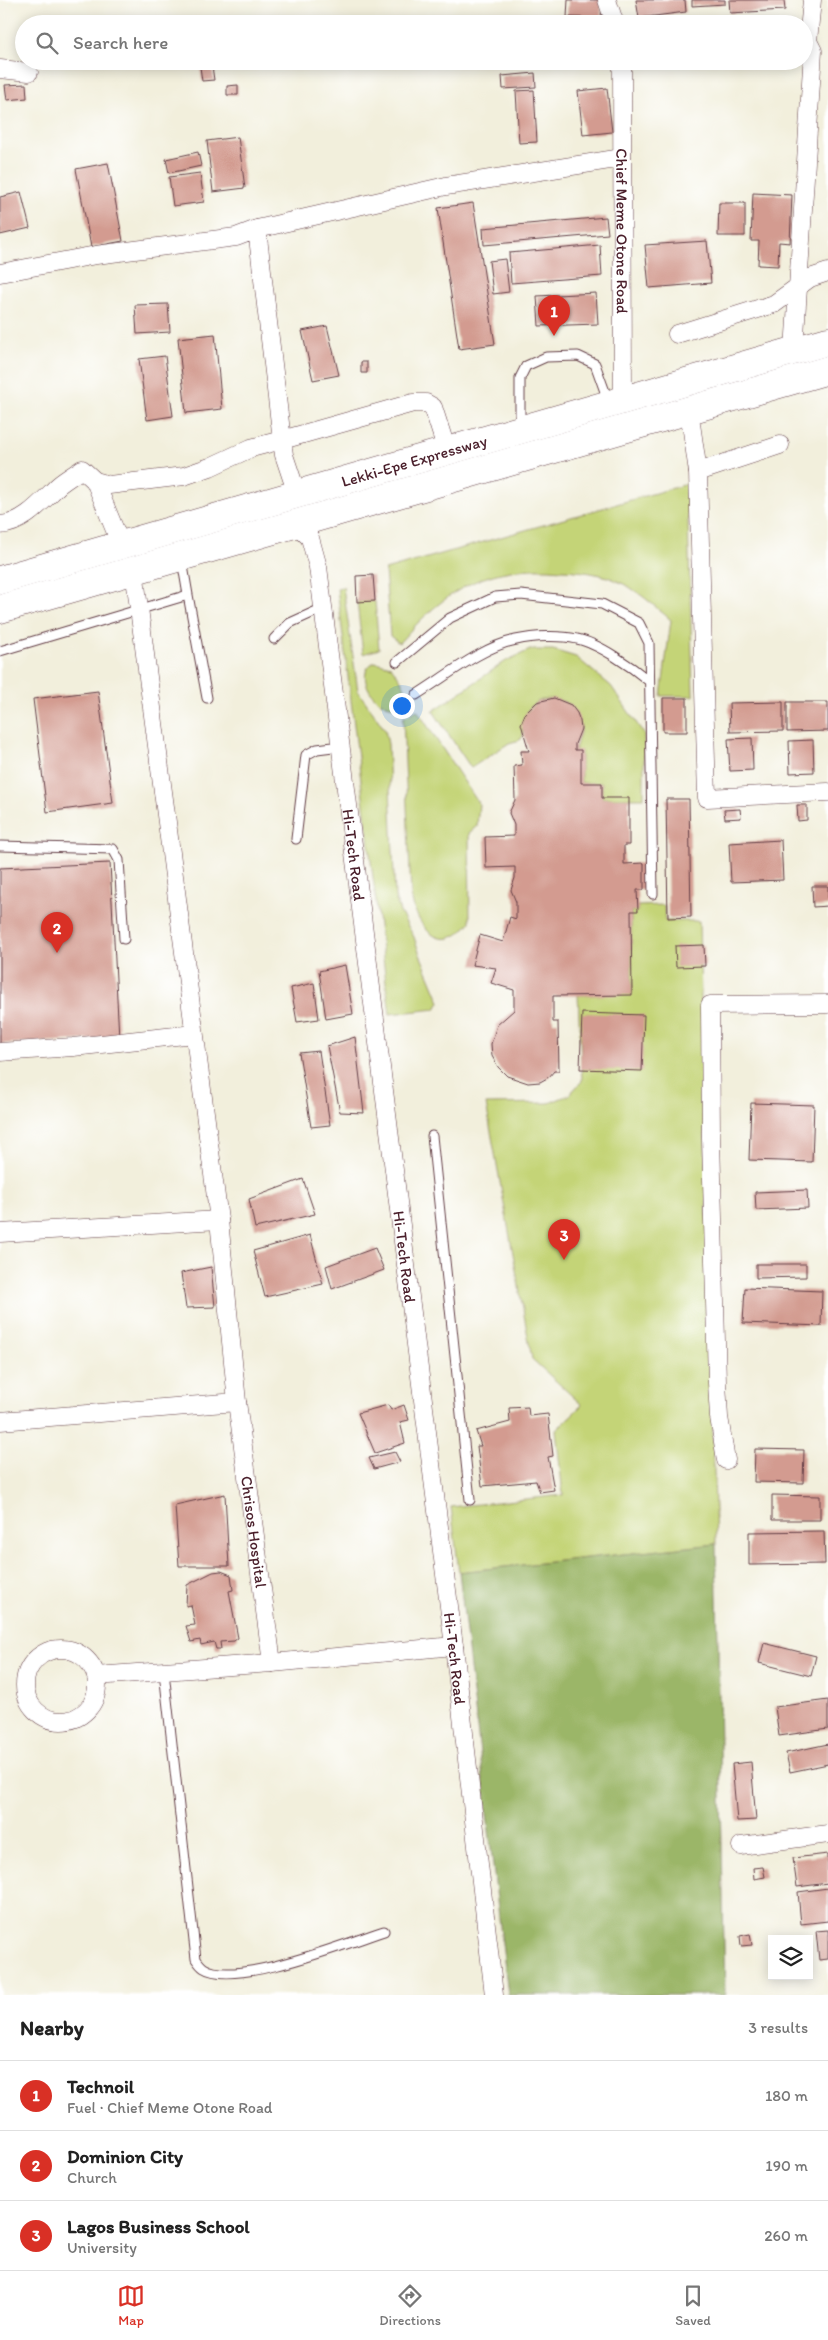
<!DOCTYPE html>
<html lang="en">
<head>
<meta charset="utf-8">
<style>
  body { margin:0; font-family:Itim,sans-serif; background:#f6f6f6; color:#222 }
  .controls { position:absolute; right:15px; bottom:15px; display:grid; overflow:hidden; border-radius:0px; box-shadow:0 2px 12px #0003 }
  .controls button { width:45px; height:45px; display:grid; place-items:center; padding:0; border:0; border-bottom:1px solid #e0e0e0; background:#fff; color:#222; font:25px sans-serif }
  .you { position:absolute; left:401px; top:705px; width:18px; height:18px; margin:-12px; border:4px solid #fff; border-radius:50%; background:#1a73e8; box-shadow:0 0 0 8px #1a73e833 }
  .badge { display:grid; place-items:center; width:32px; height:32px; border-radius:50%; background:#d93025; color:#fff; font-size:16px; font-weight:700 }
  .pin { position:absolute; translate:-50% -41px; filter:drop-shadow(0 1px 2px #0008) }
  .pin::after { content:''; position:absolute; top:26px; width:18px; height:15px; background:inherit; clip-path:polygon(0 0,100% 0,50% 100%) }
  .list { margin:0; padding:0; list-style:none }
  h2 { display:flex; justify-content:space-between; align-items:center; height:65px; margin:0; padding:0 20px; font-size:21px }
  h2 small { font-size:16px; font-weight:400; color:#767676 }
  .list li { display:grid; grid-template-columns:32px 1fr auto; gap:15px; align-items:center; box-sizing:border-box; height:70px; padding:0 20px; border-top:1px solid #e0e0e0 }
  .list b { display:block; font-size:19px; white-space:nowrap }
  .list p { margin:0; font-size:16px; white-space:nowrap; color:#767676 }
  .list em { font-size:16px; font-style:normal; color:#767676 }
  .icon { flex:none; width:28px; height:28px; fill:none; stroke:currentColor; stroke-width:2; stroke-linecap:round; stroke-linejoin:round }
  .map { position:relative; flex:none; width:828px; height:1995px; overflow:hidden }
  .search { position:absolute; background:#fff; box-shadow:0 2px 12px #0003; left:15px; right:15px; top:15px; height:55px; display:flex; align-items:center; gap:12px; box-sizing:border-box; padding:0 18px; border-radius:28px; color:#767676; font-size:19px }
  .sheet { height:275px; background:#fff }
  nav { display:flex; justify-content:space-around; align-items:center; box-sizing:border-box; height:70px; border-top:1px solid #e0e0e0; background:#fff; font-size:14px; color:#767676 }
  nav a { display:grid; justify-items:center; gap:2px }
  nav .on { color:#d93025 }
  .map>svg:first-child { display:block }
</style>
</head>
<body>
<div class="map">
<svg width="828" height="1995" viewBox="0 0 828 1995">
  <rect width="100%" height="100%" fill="#fff"/>
  <filter id="ink" filterUnits="userSpaceOnUse"><feTurbulence type="fractalNoise" baseFrequency=".02" numOctaves="2"/><feDisplacementMap in="SourceGraphic" scale="10" xChannelSelector="R" yChannelSelector="G"/><feConvolveMatrix kernelMatrix="1 2 1 2 8 2 1 2 1" color-interpolation-filters="sRGB"/></filter>
  <filter id="wash" filterUnits="userSpaceOnUse"><feTurbulence type="fractalNoise" baseFrequency=".0096" numOctaves="4" result="noise"/><feDisplacementMap in="SourceGraphic" scale="20" xChannelSelector="R" yChannelSelector="G"/><feGaussianBlur stdDeviation="1.12" result="paint"/><feColorMatrix in="noise" values="0 0 0 0 0 0 0 0 0 0 0 0 0 0 0 0 0 1.4 0 .05"/><feComposite in="paint" operator="in"/></filter>
  <g filter="url(#wash)">
    <rect width="100%" height="100%" fill="#f2efdc"/>
    <path fill="#c4d477" stroke="#877a51" d="M687,484L693,696H661L671,620C653,605 637,589 615,580C599,573 580,571 563,570C488,563 448,588 399,643L390,636L385,570Z
      M343,587L358,691L385,730L388,744L395,897L400,912L414,937L419,952L440,1002L436,1009L390,1014L337,588Z
      M375,601L379,649L363,654L357,602Z
      M530,650H553L576,657L611,686L644,734V798H602V783H581V751L575,750L581,729L571,705C544,690 519,704 523,736L520,740L509,743L471,768L433,711L506,661Z
      M375,662L391,666C399,678 413,692 401,706C374,712 352,672 375,662Z
      M417,710L479,804L477,826L469,833L470,922C443,959 415,927 411,894L403,718Z
      M664,905L665,921H699L716,1544L459,1572L451,1507L563,1495L556,1430L582,1405L532,1359L486,1104L549,1103L569,1095L582,1081L578,995L632,994L631,911H638V906Z"/>
    <path fill="#9bb668" stroke="#726a4a" d="M716,1544L725,1995H508L459,1572Z"/>
    <g id="blocks">
      <path fill="#d39b90" d="M568,0H602L601,18L567,17Z
        M636,0H685L686,12L639,18Z
        M692,0H725V4L692,6Z
        M729,0H784L785,10L730,13Z
        M212,66L214,80L202,81L200,67Z
        M535,73L536,87L503,89L502,76Z
        M26,84L27,98L7,100L5,85Z
        M238,85V95H227V86Z
        M607,88L612,132L583,135L578,91Z
        M534,90L537,142L519,143L516,91Z
        M238,137L245,188L213,192L207,141Z
        M198,152L201,166L169,173L166,159Z
        M108,163L123,241L91,247L76,169Z
        M200,173L204,202L173,206L169,177Z
        M21,192L30,228L0,235V197Z
        M753,193L792,195L790,243L779,242L778,266L758,265L759,241H751Z
        M473,203L495,344L459,349L438,208Z
        M719,203H745V236H718Z
        M606,217L608,234L484,245L483,228Z
        M707,241L711,283L649,288L645,245Z
        M600,245L602,276L511,283L509,253Z
        M505,259L509,292L493,294L489,261Z
        M596,293L598,324L539,326L537,296Z
        M168,304L170,332L137,334L135,305Z
        M327,326L339,375L313,380L302,331Z
        M215,334L222,409L186,413L178,338Z
        M165,356L173,416L147,420L139,359Z
        M361,362H367V373H361Z
        M373,575L375,601L357,602L356,576Z
        M98,691L113,803L47,812L33,699Z
        M554,698L571,705L577,713L580,721L581,729L575,744V750H581V783H602V798H629V845H624V864L644,863V890H637L638,911H631L632,995L553,996V1022H558L559,1071H554L549,1077L540,1082L528,1083L507,1076L498,1067L492,1056L491,1044L497,1025L514,1010V990L491,983L496,968L472,965L480,935L503,942L510,917L516,919V902L511,890L515,878V867L486,868L485,837L514,836V825L509,813L515,800L514,766L522,765L521,751H529L521,724L525,714L537,702Z
        M663,698H687V732H663Z
        M783,702V731L730,732L729,703Z
        M787,702H828V731L787,732Z
        M752,738L753,770L730,771L728,739Z
        M813,740L814,772L790,773L789,741Z
        M666,799H689L691,917L668,918Z
        M797,805H807V820L798,821Z
        M740,809L741,818L725,819L724,810Z
        M781,840L783,880L731,882L729,843Z
        M110,863L119,1038L0,1044V868Z
        M812,886H828V906L813,907Z
        M704,945L705,966L676,967L675,946Z
        M345,965L353,1014L326,1019L319,971Z
        M314,983L319,1019L297,1022L291,988Z
        M582,1013L644,1015L642,1071L580,1069Z
        M355,1037L364,1113L340,1112L327,1046Z
        M319,1051L330,1125L311,1127L299,1053Z
        M751,1103L814,1105L812,1162L749,1160Z
        M303,1179L315,1214L255,1228L249,1199Z
        M807,1190L808,1208L756,1210L755,1192Z
        M310,1235L323,1284L265,1297L253,1251Z
        M375,1248L384,1270L332,1289L326,1266Z
        M756,1264H806V1277L756,1278Z
        M211,1267L215,1307L186,1308L181,1273Z
        M745,1288L822,1291L821,1326L743,1323Z
        M388,1405L391,1410L404,1405L409,1420L400,1422L405,1443L375,1453L358,1413Z
        M528,1407L529,1416L548,1414L553,1456L548,1457L554,1490L540,1492L536,1481L482,1486L477,1446H481L476,1431L510,1422L509,1408Z
        M755,1449L804,1450L803,1483L754,1482Z
        M395,1452L400,1462L374,1469L369,1458Z
        M225,1494L229,1566H179L175,1505Z
        M772,1495L820,1496V1520H772Z
        M824,1531L825,1564L749,1565V1532Z
        M221,1571L231,1575L233,1590L229,1591L238,1638L234,1641L220,1642L221,1649H216L214,1642L201,1645L200,1640L191,1642L186,1626L195,1625L191,1605L186,1606L187,1585L213,1572Z
        M764,1643L816,1656L811,1676L759,1663Z
        M828,1700V1729L779,1736L775,1707Z
        M828,1744V1764L790,1772L786,1753Z
        M751,1762L756,1820L737,1821L732,1764Z
        M828,1854V1883L797,1887L793,1858Z
        M763,1867L765,1877L754,1879L753,1868Z
        M828,1888V1921L801,1924L798,1892Z
        M828,1930V1959L819,1960L816,1931Z
        M750,1934L752,1945L741,1946L740,1936Z"/>
    </g>
  </g>
  <g filter="url(#ink)">
    <use href="#blocks" fill-opacity="0" stroke="#633e46" stroke-width="1"/>
    <g fill="none" stroke-linecap="round" stroke-linejoin="round">
      <defs>
        <path id="service" d="M520,427V378L526,366L546,357L578,356L595,364L608,400
          M188,595L207,698
          M274,639L290,623L323,608
          M0,651L188,595L182,560
          M397,662L450,618L495,597L521,595L602,604L639,623L649,643L653,894
          M416,695C445,677 482,647 516,640C534,636 559,635 577,639C598,643 632,667 649,681
          M296,839L306,755L317,749L341,746
          M0,846L113,849L119,860L124,939
          M432,1136L470,1500
          M164,1672L196,1959C198,1962 201,1966 204,1968C235,1988 350,1942 384,1931"/>
        <g id="minor">
          <path d="M607,0L615,24"/>
          <path id="s1" d="M622,61L623,400"/>
          <path d="M0,69L29,72"/>
          <path d="M257,229L446,186L622,158"/>
          <path d="M0,273L96,255L236,237L257,229L282,440L251,448L210,467L184,476L109,485L95,481L82,469C75,474 66,479 59,485C43,500 24,524 0,525"/>
          <path d="M677,334L774,304L810,278L828,272"/>
          <path d="M794,351L813,51L808,41L812,0"/>
          <path d="M689,410L698,472L707,798L828,792"/>
          <path d="M698,472L780,445"/>
          <path d="M95,481L121,545"/>
          <path d="M297,494L284,455L282,440L413,403H426L433,407L447,451"/>
          <path id="s2" d="M296,524L310,538L318,567L454,1646L494,1995"/>
          <path d="M0,1052L73,1047L194,1034"/>
          <path d="M0,1233L219,1220"/>
          <path id="s3" d="M237,1402L272,1663"/>
          <path d="M0,1421L237,1402L219,1220L134,570"/>
          <path d="M726,1460L719,1417L717,1383L711,1137L710,1005L828,1004"/>
          <circle cx="61" cy="1685" r="36"/>
          <path d="M96,1676L272,1663L454,1646"/>
          <path d="M741,1846L828,1834"/>
        </g>
        <g id="trunk">
          <path id="s4" d="M0,580L828,341"/>
          <path d="M0,609L828,370"/>
        </g>
      </defs>
      <use href="#service" stroke="#633e46" stroke-width="11"/>
      <use href="#minor" stroke="#633e46" stroke-width="19"/>
      <use href="#trunk" stroke="#633e46" stroke-width="29"/>
      <use href="#service" stroke="#fff" stroke-width="9"/>
      <use href="#minor" stroke="#fff" stroke-width="18"/>
      <use href="#trunk" stroke="#fff" stroke-width="28"/>
    </g>
  </g>
  <g text-anchor="middle" stroke-width="4.5" stroke-linejoin="round" paint-order="stroke">
    <g font-size="16" fill="#4a1f2b" stroke="#fff">
      <text dy="6" stroke="none"><textPath href="#s1" startOffset="170">Chief Meme Otone Road</textPath></text>
      <text dy="6" stroke="none"><textPath href="#s4" startOffset="431">Lekki-Epe Expressway</textPath></text>
      <text dy="6" stroke="none"><textPath href="#s2" startOffset="340">Hi-Tech Road</textPath></text>
      <text dy="6" stroke="none"><textPath href="#s2" startOffset="745">Hi-Tech Road</textPath></text>
      <text dy="6" stroke="none"><textPath href="#s3" startOffset="131">Chrisos Hospital</textPath></text>
      <text dy="6" stroke="none"><textPath href="#s2" startOffset="1150">Hi-Tech Road</textPath></text>
    </g>
  </g>
</svg>
<div class="controls">
<button><svg class="icon" aria-label="layers" viewBox="0 0 24 24"><path d="M12 4l9 5-9 5-9-5zM3 14l9 5 9-5"/></svg></button>
</div>
<div class="you"></div>
<div class="pin badge" style="left:554px;top:336px">1</div>
<div class="pin badge" style="left:57px;top:953px">2</div>
<div class="pin badge" style="left:564px;top:1260px">3</div>
<div class="search"><svg class="icon" aria-label="search" viewBox="0 0 24 24"><circle cx="10" cy="10" r="6"/><path d="M15 15l6 6"/></svg>Search here</div>
</div>
<section class="sheet">
<h2>Nearby<small>3 results</small></h2>
<ul class="list">
<li><span class="badge">1</span><div><b>Technoil</b><p>Fuel · Chief Meme Otone Road</p></div><em>180 m</em></li>
<li><span class="badge">2</span><div><b>Dominion City</b><p>Church</p></div><em>190 m</em></li>
<li><span class="badge">3</span><div><b>Lagos Business School</b><p>University</p></div><em>260 m</em></li>
</ul>
</section>
<nav>
<a class="on"><svg class="icon" aria-label="map" viewBox="0 0 24 24"><path d="M3 6l6-2 6 2 6-2v14l-6 2-6-2-6 2zM9 4v14M15 6v14"/></svg>Map</a>
<a><svg class="icon" aria-label="directions" viewBox="0 0 24 24"><path d="M12 3l9 9-9 9-9-9zM9 14v-3h6M13 9l2 2-2 2"/></svg>Directions</a>
<a><svg class="icon" aria-label="saved" viewBox="0 0 24 24"><path d="M7 4h10v16l-5-4-5 4z"/></svg>Saved</a>
</nav>
</body>
</html>
